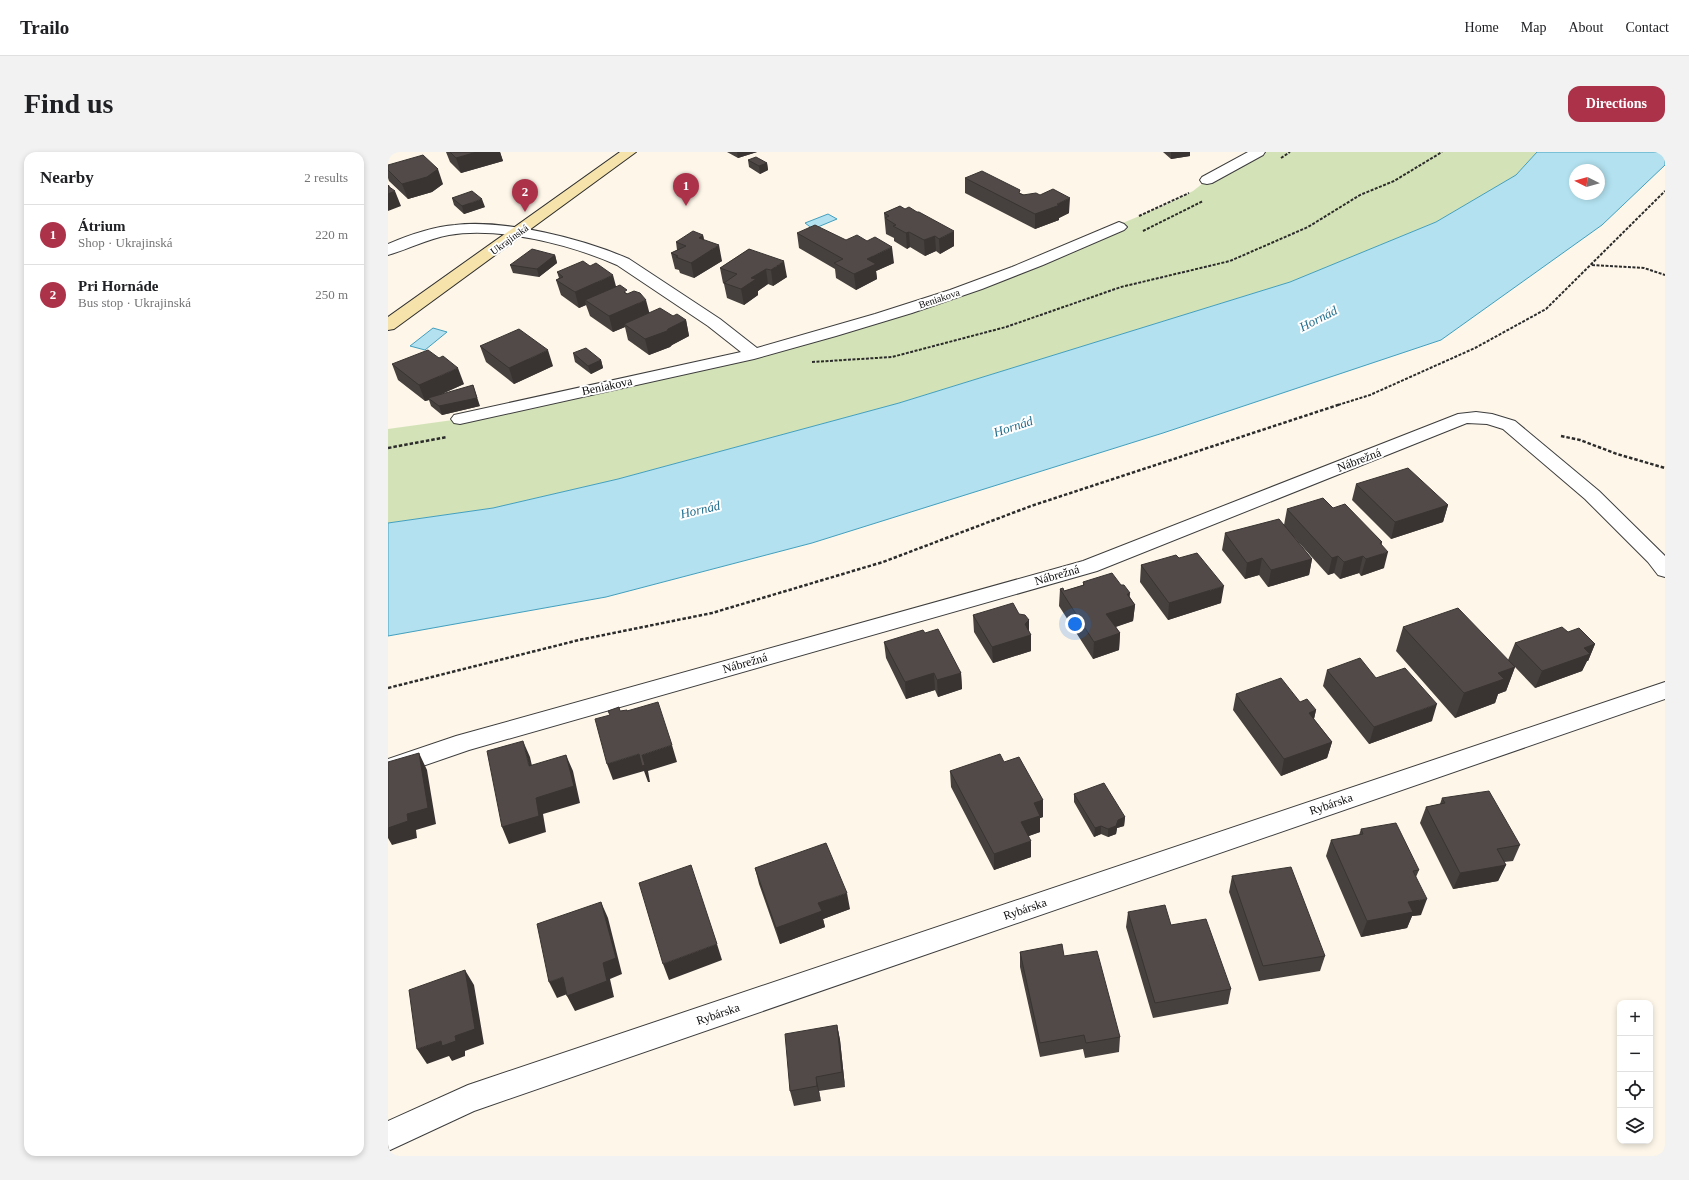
<!DOCTYPE html>
<html lang="en">
<head>
<meta charset="utf-8">
<style>
  body { margin:0; font-family:Georgia,serif; background:#f2f2f2; color:#202124 }
  .controls { position:absolute; right:12px; bottom:12px; display:grid; overflow:hidden; border-radius:8px; box-shadow:0 2px 6px #0003 }
  .controls button { width:36px; height:36px; display:grid; place-items:center; padding:0; border:0; border-bottom:1px solid #e0e0e0; background:#fff; color:#202124; font:20px sans-serif }
  .compass { position:absolute; left:1181px; top:12px; width:36px; height:36px; border-radius:50%; background:#fff; box-shadow:0 2px 6px #0003; rotate:276deg }
  .you { position:absolute; left:687px; top:472px; width:14px; height:14px; margin:-10px; border:3px solid #fff; border-radius:50%; background:#1a73e8; box-shadow:0 0 0 6px #1a73e833 }
  .badge { display:grid; place-items:center; width:26px; height:26px; border-radius:50%; background:#ab3249; color:#fff; font-size:13px; font-weight:700 }
  .pin { position:absolute; translate:-50% -33px; filter:drop-shadow(0 1px 2px #0008) }
  .pin::after { content:''; position:absolute; top:21px; width:14px; height:12px; background:inherit; clip-path:polygon(0 0,100% 0,50% 100%) }
  .list { margin:0; padding:0; list-style:none }
  h2 { display:flex; justify-content:space-between; align-items:center; height:52px; margin:0; padding:0 16px; font-size:17px }
  h2 small { font-size:13px; font-weight:400; color:#757577 }
  .list li { display:grid; grid-template-columns:26px 1fr auto; gap:12px; align-items:center; box-sizing:border-box; height:60px; padding:0 16px; border-top:1px solid #e0e0e0 }
  .list b { display:block; font-size:15px; white-space:nowrap }
  .list p { margin:0; font-size:13px; white-space:nowrap; color:#757577 }
  .list em { font-size:13px; font-style:normal; color:#757577 }
  .icon { flex:none; width:22px; height:22px; fill:none; stroke:currentColor; stroke-width:2; stroke-linecap:round; stroke-linejoin:round }
  .map { position:relative; flex:none; width:1277px; height:1004px; overflow:hidden; border-radius:12px }
  header { display:flex; align-items:center; gap:24px; box-sizing:border-box; height:56px; padding:0 20px; background:#fff; border-bottom:1px solid #e0e0e0 }
  header strong { font-size:19px }
  nav { display:flex; gap:22px; margin-inline-start:auto; font-size:14px }
  .intro { display:flex; align-items:center; justify-content:space-between; box-sizing:border-box; height:96px; padding:0 24px }
  h1 { margin:0; font-size:28px }
  .button { padding:10px 18px; border-radius:12px; background:#ab3249; color:#fff; font-size:14px; font-weight:700 }
  main { display:flex; gap:24px; padding:0 24px }
  aside { flex:1; background:#fff; border-radius:12px; box-shadow:0 2px 6px #0003 }
  .map>svg:first-child { display:block }
</style>
</head>
<body>
<header>
<strong>Trailo</strong>
<nav><a>Home</a><a>Map</a><a>About</a><a>Contact</a></nav>
</header>
<div class="intro"><h1>Find us</h1><a class="button">Directions</a></div>
<main>
<aside>
<h2>Nearby<small>2 results</small></h2>
<ul class="list">
<li><span class="badge">1</span><div><b>Átrium</b><p>Shop · Ukrajinská</p></div><em>220 m</em></li>
<li><span class="badge">2</span><div><b>Pri Hornáde</b><p>Bus stop · Ukrajinská</p></div><em>250 m</em></li>
</ul>
</aside>
<div class="map">
<svg width="1277" height="1004" viewBox="0 0 1277 1004">
  <rect width="100%" height="100%" fill="#fdf6e9"/>
  <path fill="#d4e3b7" d="M870,0H1149L1128,23L1048,70L902,130L511,251L230,327L105,356L0,371V277L72,267L366,202L567,141L773,55L805,39L819,28Z"/>
  <path fill="#b3e1ef" stroke="#429fbe" fill-rule="evenodd" d="M1149,0H1277V13L1214,73L1053,188L775,281L424,391L218,445L0,484V371L105,356L230,327L511,251L902,130L1048,70L1128,23ZM1187,18H1211V42H1187Z
    M440,62L449,67L425,77L417,71Z
    M45,176L59,180L37,198L22,194Z"/>
  <g fill="none" stroke-linecap="round" stroke-linejoin="round">
    <defs>
      <path id="minor" d="M860,0H877L875,3L824,31L819,32L814,31L812,28L814,25Z
        M731,70L736,72L739,75L736,78L655,113L594,137L524,161L448,184L366,207L72,272L66,271L63,267L66,263L353,200L320,174L229,113C184,93 110,74 61,83C39,87 21,97 0,103V92C21,83 44,75 67,73C117,67 196,87 241,107L332,167L369,196L487,162L562,138L624,115Z
        M1088,260L1104,262L1127,269L1211,339L1277,404V425L1270,423L1260,410L1197,347L1115,277L1099,272L1079,271L709,419L81,598L0,626V607L68,584L695,409L1070,262Z
        M1277,530V547L86,959L0,999V969L80,933Z"/>
      <path id="secondary" d="M232,0H248L6,177L0,178V165Z"/>
    </defs>
    <use href="#minor" stroke="#3d3d3d" stroke-width="2"/>
    <use href="#secondary" stroke="#2c2c2c" stroke-width="2"/>
    <path stroke="#2c2c2c" stroke-width="2" stroke-dasharray="3 1.5" stroke-linecap="butt" d="M893,6L902,0
      M751,64L801,41
      M755,79L815,49
      M1204,113L1256,116L1277,123
      M424,210L504,205L618,175L733,135L842,109L920,75L972,43L1006,29L1054,0
      M950,253L982,243L1087,196L1158,157L1277,39"/>
    <path stroke="#2c2c2c" stroke-width="2.5" stroke-dasharray="3.5 2" stroke-linecap="butt" d="M1173,284L1192,288L1229,302L1277,316
      M0,296L59,285
      M0,536L191,488L324,461L495,410L643,354L953,252"/>
    <use href="#minor" fill="#fff" fill-rule="evenodd"/>
    <use href="#secondary" fill="#f6e3ab" fill-rule="evenodd"/>
  </g>
  <path fill="#46403e" d="M58,0H112L115,9L73,21L62,10Z
    M339,0H369L350,6Z
    M775,0H802V4L783,7Z
    M360,8L379,11L380,18L372,22L361,15Z
    M0,13L55,32L44,40L20,47L1,29L0,26Z
    M577,26L632,41L681,61L671,66V68L647,77L577,41Z
    M64,46L97,55L76,62L66,53Z
    M512,54L566,94L552,102L548,99L537,104L522,95L519,97L506,89V86L498,82L496,61Z
    M409,81L506,111L488,119L489,127L468,138L448,126L447,117L411,96Z
    M315,83L316,88L334,109L306,126L292,121L291,118L287,117L283,101L289,98L288,90Z
    M361,97L399,125L385,134L380,132L370,139V143L356,153L339,146L336,132L335,131L332,116Z
    M167,103L169,111L151,125L125,121L122,113Z
    M169,120L228,135L240,142L261,161L285,164L298,168L301,184L284,193L282,195L261,203L240,188L237,175L225,180L202,164L198,153L191,156L173,143L168,128L171,126Z
    M92,194L165,214L126,232L98,210Z
    M185,201L213,208L215,216L203,222L187,210Z
    M4,212L76,232L54,242L92,254L54,263L43,254L41,248L37,249L10,228Z
    M968,332L1060,353L1055,370L1003,387L964,348Z
    M945,356L994,390L993,393L996,416L973,424L971,421L952,427L946,421L940,423L904,383L924,407L921,423L880,435L871,423L857,427L834,398L837,381L896,373L899,357Z
    M791,406L833,451L780,468L752,430L753,413Z
    M695,430L742,445L747,453L745,469L728,475L732,481L731,498L705,507L671,454L672,437L676,439L695,433Z
    M631,462L641,479L643,499L605,511L586,480L585,463Z
    M1015,475L1120,508L1127,491L1180,480L1207,492L1200,509H1199L1194,519L1147,536L1127,515L1118,539L1110,542L1107,551L1067,566L1008,499Z
    M537,481L573,521L574,537L550,545L547,538L518,547L498,506L496,490Z
    M939,518L988,526L1044,569L981,592L935,534Z
    M848,542L928,558L926,567L944,590L939,606L893,624L845,558Z
    M562,619L655,648V665L652,666V680L640,684L643,705L606,718L563,635Z
    M686,642L737,665L736,674L729,676L728,682L720,685L713,682L706,685L686,650Z
    M1054,646L1132,693L1125,709L1116,710L1118,713L1110,729L1065,737L1032,671L1038,655L1052,652Z
    M973,677L1031,718L1028,725L1033,763L1024,764L1019,776L973,785L938,704L943,688L971,683Z
    M367,716L462,757L435,767L437,775L392,792L371,732Z
    M844,724L937,804L932,819L871,829L841,740Z
    M740,760L783,773L843,837L840,852L765,866L738,775Z
    M632,800L676,804L732,885L731,900L697,906L695,897L652,905L632,815Z
    M449,873L452,888L457,935L431,939L433,949L406,954L402,939Z"/>
  <path fill="#393432" d="M89,0H112L115,9L73,21L68,6Z
    M349,0H369L350,6Z
    M783,0H802V4L783,7Z
    M379,11L380,18L372,22L371,14Z
    M50,17L55,32L44,40L20,47L14,32Z
    M0,33H1L4,40L7,39L13,54L0,59Z
    M682,46L681,61L671,66V68L647,77V62Z
    M94,47L97,55L76,62L74,54Z
    M566,79V94L552,102L551,87Z
    M521,80L522,95L519,97L518,81Z
    M315,83L318,98L311,86Z
    M547,84L548,99L537,104L536,88Z
    M331,93L334,109L306,126L303,111Z
    M504,95L506,111L488,119L489,127L468,138L466,122L479,107Z
    M167,103L169,111L151,125L149,117Z
    M396,109L399,125L385,134L383,118Z
    M378,117L380,132L370,139V143L356,153L353,137L363,126Z
    M225,123L229,138L197,148L198,153L191,156L187,140Z
    M258,148L262,163L236,172L237,175L225,180L221,164Z
    M298,168L301,184L284,193L282,195L261,203L257,187Z
    M160,198L165,214L126,232L121,216Z
    M213,208L215,216L203,222L200,214Z
    M70,216L76,232L42,247L40,246L41,248L37,249L31,233Z
    M85,233L92,254L54,263L51,254Z
    M1060,353L1055,370L1003,387L1007,370Z
    M994,390L991,403L1000,400L996,416L973,424L978,407L992,391Z
    M950,404L946,421L940,423L944,406Z
    M975,404L971,421L952,427L956,410Z
    M874,406L871,423L857,427L859,411Z
    M924,407L921,423L880,435L883,418Z
    M836,434L833,451L780,468L781,451Z
    M742,441L741,455L747,453L745,469L717,478L718,462L739,442Z
    M641,468V483H643V499L605,511L604,495L637,472Z
    M732,481L731,498L705,507L706,490Z
    M1207,492L1200,509H1199L1194,519L1147,536L1154,519L1196,496Z
    M1127,515L1118,539L1110,542L1107,551L1067,566L1076,541L1110,521Z
    M546,521L547,538L518,547L517,530Z
    M573,521L574,537L550,545L549,528Z
    M1049,552L1044,569L981,592L986,575Z
    M928,558L924,575L921,561Z
    M135,589L142,605L148,631L141,614Z
    M944,590L939,606L893,624L896,607Z
    M284,593L289,610L260,619L262,630H260L256,619L225,628L219,612L251,602L254,603Z
    M31,601L39,618L48,672L28,678L29,686L4,693L0,686V676L19,662Z
    M178,603L185,619L192,651L155,662L158,680L121,692L114,675L148,646Z
    M655,648V665L652,666V680L633,687V670L646,651Z
    M737,665L736,674L729,676L728,682L720,685V677L730,668Z
    M713,674V682L706,685L707,676Z
    M643,689V705L606,718V702Z
    M1118,713L1110,729L1065,737L1072,721Z
    M459,741L462,757L435,767L437,775L392,792L388,776L430,751Z
    M1039,747L1033,763L1024,764L1019,776L973,785L979,769L1020,750Z
    M213,750L220,766L234,822L222,827L226,845L187,859L179,844L215,811Z
    M329,792L334,808L281,828L275,812Z
    M77,818L86,833L96,892L77,899V904L64,909L61,904L39,912L29,897L67,884Z
    M175,825L182,841L169,846L161,830Z
    M449,873L452,888L457,935L454,920Z
    M428,925L431,939L433,949L429,934Z"/>
  <path fill="#514a48" stroke="#393432" d="M62,0H89L68,6Z
    M35,3L50,17L39,25L14,32L0,18V13Z
    M368,5L379,11L371,14L360,8Z
    M594,19L632,38L631,41L635,43L648,41L652,43L665,37L682,46L669,52L672,53L647,62L577,26Z
    M0,34L7,39L0,42Z
    M84,39L94,47L74,54L64,46Z
    M512,54L517,57L521,55L529,60H531L566,79L551,87L547,84L536,88L521,80L518,81L505,74L508,73L497,66L501,64L496,61Z
    M427,73L458,88L469,83L479,89L487,85L504,95L479,107L488,112L466,122L446,111L455,107L409,81Z
    M305,79L315,83L311,86L331,93L303,111L288,105L290,104L283,101L298,94L288,90Z
    M144,97L167,103L149,117L122,113Z
    M361,97L396,109L383,118L378,117L363,126L368,127L353,137L336,131L349,122L332,116Z
    M195,109L202,114L208,111L225,123L187,140L168,128L175,125L169,120Z
    M232,133L239,138L236,140L239,142L246,139L252,141L258,148L221,164L197,148Z
    M272,156L285,164L289,162L298,168L280,177L279,179L257,187L236,172Z
    M131,177L160,198L121,216L92,194Z
    M198,196L213,208L200,214L185,201Z
    M40,198L51,206L55,204L70,216L31,233L4,212Z
    M85,233L89,246L51,254L40,246Z
    M1020,316L1060,353L1007,370L968,332Z
    M935,346L945,356L957,352L994,390L992,391L1000,400L978,407L975,404L956,410L950,404L944,406L899,357Z
    M891,367L924,407L883,418L874,406L859,411L837,381Z
    M809,401L836,434L781,451L753,413L788,403L791,406Z
    M724,421L733,433H736L742,441L739,442L747,453L718,462L732,481L706,490L672,437L675,436L676,439L696,433L695,430Z
    M625,451L631,462L637,463L641,468L637,472L643,483L604,495L585,463Z
    M1070,456L1127,515L1110,521L1116,527L1076,541L1015,475Z
    M1174,475L1180,480L1191,476L1207,492L1196,496L1202,502L1154,519L1127,491Z
    M550,477L573,521L549,528L546,521L517,530L496,490L535,478L537,481Z
    M972,506L988,526L1017,516L1049,552L986,575L939,518Z
    M893,526L912,550L919,547L928,558L921,561L944,590L896,607L848,542Z
    M270,550L284,593L254,603L257,613L254,614L251,602L219,612L207,567L222,563L220,559L231,555L232,559L239,558V559Z
    M135,589L141,614L178,603L186,634L148,646L151,664L114,675L99,599Z
    M31,601L40,656L19,662L20,669L0,676V610Z
    M612,602L616,610L631,605L655,648L646,651L652,664L633,670L643,689L606,702L562,619Z
    M716,631L737,665L730,668L728,674L720,677L713,674L707,676L686,642Z
    M1101,639L1132,693L1109,697L1118,713L1072,721L1038,655L1057,651L1054,646Z
    M1008,671L1031,718L1025,719L1039,747L1020,750L1025,760L979,769L943,688L975,682L973,677Z
    M438,691L459,741L430,751L434,759L388,776L367,716Z
    M303,713L329,792L275,812L251,731Z
    M903,715L937,804L875,814L844,724Z
    M213,750L228,806L215,811L219,829L179,844L175,825L161,830L149,772Z
    M777,753L783,773L818,767L843,837L767,851L740,760Z
    M674,792L676,804L709,799L732,885L698,891L696,883L652,891L632,800Z
    M77,818L87,877L67,884L68,889L54,894L53,889L29,897L21,838Z
    M449,873L454,920L428,925L429,934L402,939L397,882Z"/>
  <g text-anchor="middle" stroke-width="4" stroke-linejoin="round" paint-order="stroke">
    <g font-size="10" fill="#0a0a0a" stroke="#fff">
      <text transform="translate(121 87) rotate(-36)" y="4">Ukrajinská</text>
      <text transform="translate(551 146) rotate(-18)" y="4">Beniakova</text>
    </g>
    <g font-size="12" fill="#0a0a0a" stroke="#fff">
      <text transform="translate(219 234) rotate(-12)" y="4">Beniakova</text>
      <text transform="translate(971 308) rotate(-21)" y="4">Nábrežná</text>
      <text transform="translate(669 423) rotate(-16)" y="4">Nábrežná</text>
      <text transform="translate(357 511) rotate(-16)" y="4">Nábrežná</text>
      <text transform="translate(943 652) rotate(-19)" y="4">Rybárska</text>
      <text transform="translate(637 757) rotate(-19)" y="4">Rybárska</text>
      <text transform="translate(330 862) rotate(-19)" y="4">Rybárska</text>
    </g>
    <g font-size="13" font-style="italic" fill="#226e8e" stroke="#fff">
      <text transform="translate(930 166) rotate(-27)" y="5">Hornád</text>
      <text transform="translate(625 274) rotate(-18)" y="5">Hornád</text>
      <text transform="translate(312 357) rotate(-13)" y="5">Hornád</text>
    </g>
  </g>
</svg>
<div class="controls">
<button>+</button>
<button>−</button>
<button><svg class="icon" aria-label="locate" viewBox="0 0 24 24"><circle cx="12" cy="12" r="6"/><path d="M12 2v4M12 18v4M2 12h4M18 12h4"/></svg></button>
<button><svg class="icon" aria-label="layers" viewBox="0 0 24 24"><path d="M12 4l9 5-9 5-9-5zM3 14l9 5 9-5"/></svg></button>
</div>
<svg class="compass" viewBox="-18 -18 36 36"><path d="M0-13l5 13h-10z" fill="#e53935"/><path d="M0 13l5-13h-10z" fill="#757577"/></svg>
<div class="you"></div>
<div class="pin badge" style="left:298px;top:54px">1</div>
<div class="pin badge" style="left:137px;top:60px">2</div>
</div>
</main>
</body>
</html>
